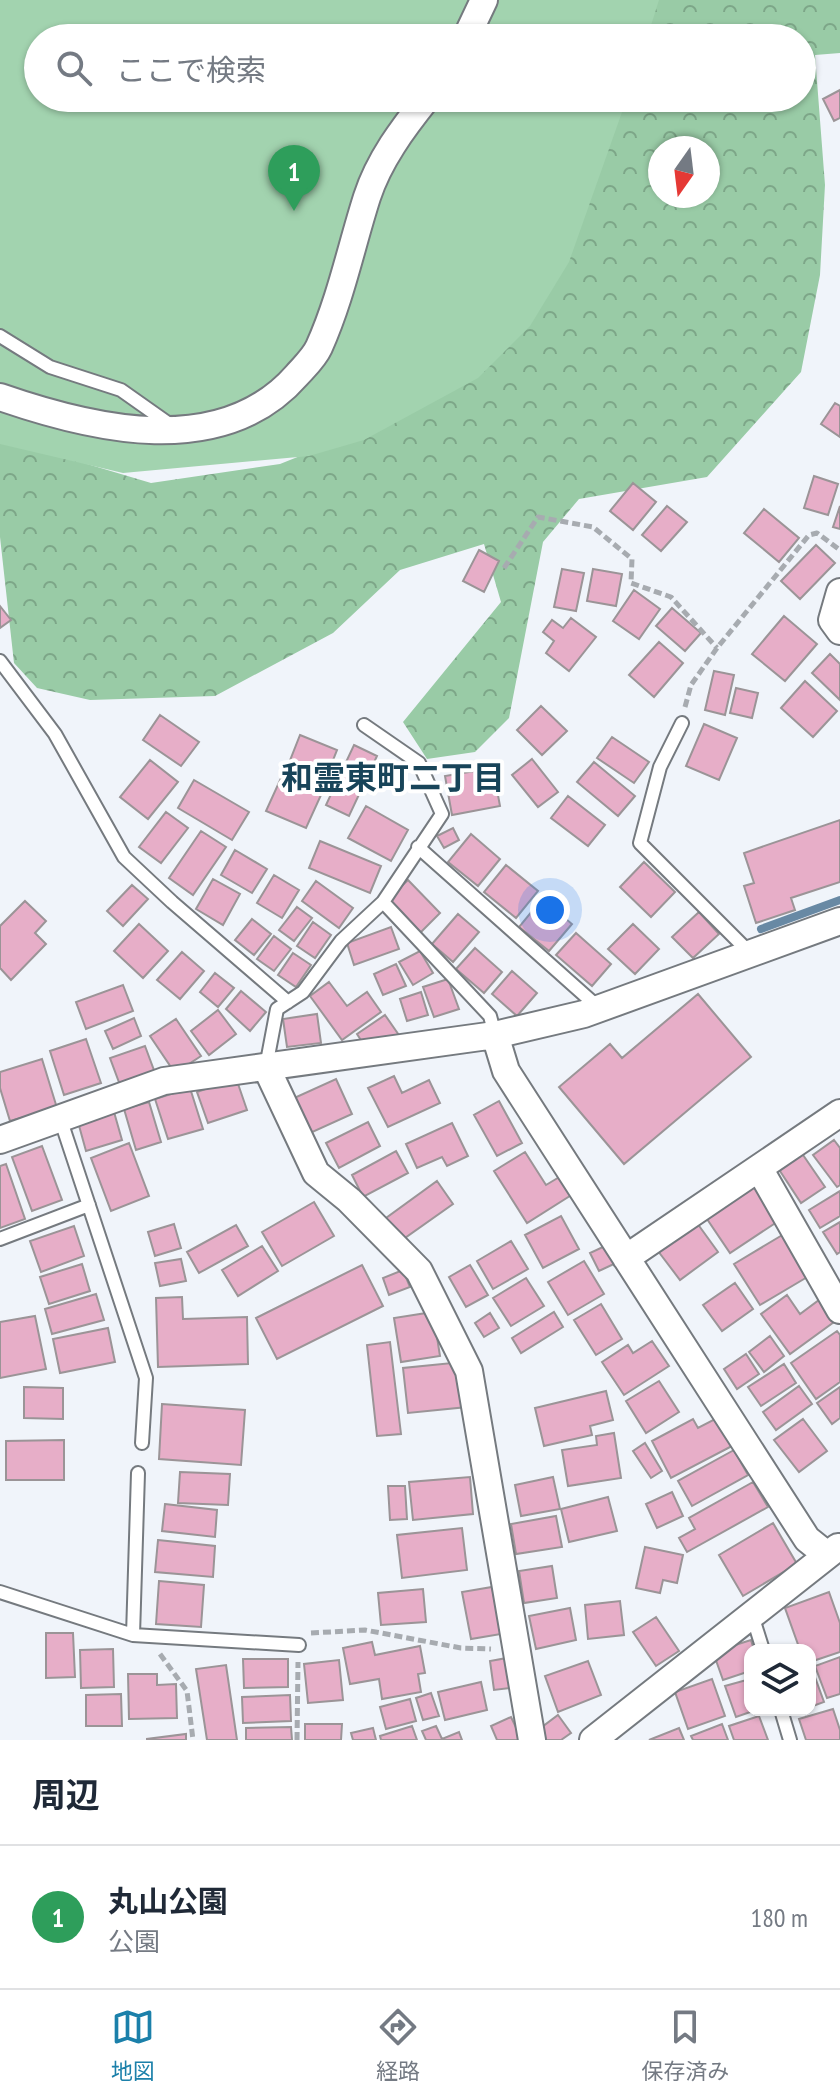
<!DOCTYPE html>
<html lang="ja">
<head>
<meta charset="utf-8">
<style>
  body { margin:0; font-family:"PT Sans Narrow","Noto Sans JP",sans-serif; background:#f2f2f3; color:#1f2937 }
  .controls { position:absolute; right:24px; bottom:24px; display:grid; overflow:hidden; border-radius:16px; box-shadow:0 2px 6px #0004 }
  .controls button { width:72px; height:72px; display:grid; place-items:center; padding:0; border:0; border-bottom:2px solid #e0e1e3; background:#fff; color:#1f2937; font:40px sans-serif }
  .compass { position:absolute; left:648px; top:136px; width:72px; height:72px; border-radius:50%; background:#fff; box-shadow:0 2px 6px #0004; rotate:194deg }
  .you { position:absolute; left:550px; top:910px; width:28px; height:28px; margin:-20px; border:6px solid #fff; border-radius:50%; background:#1a73e8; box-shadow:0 0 0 12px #1a73e833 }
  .badge { display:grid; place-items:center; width:52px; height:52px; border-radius:50%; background:#1b80aa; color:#fff; font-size:26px; font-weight:700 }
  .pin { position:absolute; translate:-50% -66px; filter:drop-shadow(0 2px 4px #0008) }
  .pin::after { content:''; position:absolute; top:42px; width:28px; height:24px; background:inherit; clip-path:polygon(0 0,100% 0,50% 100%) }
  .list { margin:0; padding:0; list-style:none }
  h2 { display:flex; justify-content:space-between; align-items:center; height:104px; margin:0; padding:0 32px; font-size:34px }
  h2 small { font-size:26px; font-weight:400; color:#747a83 }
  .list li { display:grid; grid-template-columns:52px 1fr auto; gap:24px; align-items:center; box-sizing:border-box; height:144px; padding:0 32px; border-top:2px solid #e0e1e3 }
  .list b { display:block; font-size:30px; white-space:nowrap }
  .list p { margin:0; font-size:26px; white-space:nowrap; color:#747a83 }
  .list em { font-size:26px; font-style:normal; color:#747a83 }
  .icon { flex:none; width:44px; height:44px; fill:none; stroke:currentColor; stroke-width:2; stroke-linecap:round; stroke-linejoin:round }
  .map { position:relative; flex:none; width:840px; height:1740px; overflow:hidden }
  .search { position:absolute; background:#fff; box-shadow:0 2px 6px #0004; left:24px; right:24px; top:24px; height:88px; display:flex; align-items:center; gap:20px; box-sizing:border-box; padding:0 28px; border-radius:44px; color:#747a83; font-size:30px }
  .sheet { height:248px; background:#fff }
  nav { display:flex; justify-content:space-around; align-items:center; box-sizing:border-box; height:112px; border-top:2px solid #e0e1e3; background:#fff; font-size:22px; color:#747a83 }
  nav a { display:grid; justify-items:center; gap:4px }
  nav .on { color:#1b80aa }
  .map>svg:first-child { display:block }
</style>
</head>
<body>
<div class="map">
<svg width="840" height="1740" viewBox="0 0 840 1740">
  <defs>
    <pattern id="forest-crowns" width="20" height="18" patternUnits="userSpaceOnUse" patternTransform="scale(2)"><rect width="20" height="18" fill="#99cba6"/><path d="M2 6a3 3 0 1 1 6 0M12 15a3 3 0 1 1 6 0" fill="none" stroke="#7da688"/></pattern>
  </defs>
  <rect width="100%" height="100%" fill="#f0f4fa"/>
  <path fill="url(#forest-crowns)" fill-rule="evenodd" d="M578,0H840V53L815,55L825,185L820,275L801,372L707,477L579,499L543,542L509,718L475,752L427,759L403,722L501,602L484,544L400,570L333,633L215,696L90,700L37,688L14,663L0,537V438L151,483L280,464L380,424L584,98H802V38H589ZM660,148H708V196H660Z"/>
  <path fill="#a2d3af" d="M0,0H659L647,38H38V98H627L569,262L530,326L478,378L364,440L309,456L123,473L0,444Z"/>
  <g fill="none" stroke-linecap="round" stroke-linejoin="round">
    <path stroke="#6889a4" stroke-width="8" d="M761,929L840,900"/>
  </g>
  <path fill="#e7aec8" stroke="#9b9497" stroke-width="2" d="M840,90V118L834,121L823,99Z
    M835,403L840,406V437L821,424Z
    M814,476L838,484L828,515L804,508Z
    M633,483L656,502L633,530L610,511Z
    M667,506L687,522L661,551L642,535Z
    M840,506V529L833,527Z
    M764,509L799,538L779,562L744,533Z
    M816,545L835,563L800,599L781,581Z
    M479,550L499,561L484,592L463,581Z
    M562,569L584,573L576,611L554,607Z
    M593,569L622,574L616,606L587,601Z
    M634,590L660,609L639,639L613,621Z
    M0,606L11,620L0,628Z
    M672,608L701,633L685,651L656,626Z
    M784,616L817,644L785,681L752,654Z
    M571,618L596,637L569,671L546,653L554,641L543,632L552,620L563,628Z
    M659,642L683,663L654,697L629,675Z
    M830,654L840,664V700L812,673Z
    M714,671L734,675L725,715L705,710Z
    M805,681L837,711L813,737L781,708Z
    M736,688L758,693L752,718L730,713Z
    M541,706L567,731L542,755L517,730Z
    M160,715L199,742L181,766L143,740Z
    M704,724L737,738L719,780L686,766Z
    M300,735L337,750L324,783L287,768Z
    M612,737L649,762L634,783L597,758Z
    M354,745L377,756L349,816L326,805Z
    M532,759L558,792L538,807L512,775Z
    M150,760L178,782L148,819L120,797Z
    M594,762L635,796L618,816L577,782Z
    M493,768L500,806L452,815L445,776Z
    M281,778L321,795L306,828L266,811Z
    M194,780L249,812L232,840L178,808Z
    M568,796L605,825L588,846L551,818Z
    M366,806L408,830L391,861L348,838Z
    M166,812L188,828L161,863L139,847Z
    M840,820V882L791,898L795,910L756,923L744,886L754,883L744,853Z
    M453,828L459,840L444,848L437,836Z
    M201,831L226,847L193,895L169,878Z
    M471,834L500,859L478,886L448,862Z
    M320,841L381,866L370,893L309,868Z
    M235,850L267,869L252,893L221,875Z
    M644,862L675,892L651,917L620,887Z
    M506,865L538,891L516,918L484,892Z
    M274,875L299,890L282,918L257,903Z
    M213,879L240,894L223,925L196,909Z
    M408,880L440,913L420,933L388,899Z
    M316,881L353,908L339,928L302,901Z
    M132,885L148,899L123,926L107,911Z
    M542,899L572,924L549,951L519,927Z
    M25,901L46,921L35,933L46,944L11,980L0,968V926Z
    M297,907L312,918L294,941L279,930Z
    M699,912L719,934L693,958L672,937Z
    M458,914L479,932L453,962L432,944Z
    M252,919L271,934L254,955L235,940Z
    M313,922L331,935L315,958L297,946Z
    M139,924L168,951L143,978L114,951Z
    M633,924L659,949L635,974L608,949Z
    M391,927L399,949L354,965L347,943Z
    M576,933L611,964L592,986L556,955Z
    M274,936L291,949L274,971L257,959Z
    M475,948L502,972L484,993L456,969Z
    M420,951L433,973L413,985L399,962Z
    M182,952L204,971L180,999L157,980Z
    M293,953L311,965L296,987L278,975Z
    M396,964L406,986L383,995L374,974Z
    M512,971L537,993L517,1016L492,994Z
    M215,973L234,988L218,1007L200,992Z
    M448,979L459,1009L434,1017L423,987Z
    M329,982L347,1006L367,992L381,1012L342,1040L310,996Z
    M123,985L133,1011L86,1029L76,1002Z
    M241,991L266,1012L250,1031L226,1009Z
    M421,992L428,1015L407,1021L400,999Z
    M698,994L751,1057L624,1164L559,1087L610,1044L622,1058Z
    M218,1010L236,1034L209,1055L191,1031Z
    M317,1014L321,1043L287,1047L283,1019Z
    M385,1015L401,1038L364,1045L357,1034Z
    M134,1018L141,1036L113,1049L105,1031Z
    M176,1019L201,1056L175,1073L150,1036Z
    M86,1039L101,1083L64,1095L50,1051Z
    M145,1046L155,1073L120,1085L110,1058Z
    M42,1059L57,1108L10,1121L0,1088V1072Z
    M394,1076L402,1093L429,1080L440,1103L388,1127L368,1088Z
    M236,1078L247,1110L208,1123L197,1092Z
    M336,1079L352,1114L308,1134L292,1099Z
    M190,1088L203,1129L168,1139L155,1099Z
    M499,1101L522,1143L497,1156L474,1115Z
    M149,1102L161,1142L136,1150L124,1109Z
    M114,1112L122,1140L86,1151L78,1122Z
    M368,1122L380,1146L339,1168L326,1143Z
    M452,1123L468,1156L447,1166L442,1157L417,1168L406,1144Z
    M834,1140L840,1148V1185L837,1187L813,1155Z
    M129,1143L149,1196L111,1211L91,1158Z
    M42,1146L62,1200L32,1211L12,1157Z
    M396,1151L408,1173L363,1197L352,1175Z
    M525,1152L546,1185L561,1176L573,1194L527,1223L494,1171Z
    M801,1152L825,1187L801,1203L778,1168Z
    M6,1164L25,1219L0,1228V1166Z
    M437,1181L453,1204L402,1240L386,1218Z
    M756,1186L780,1220L730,1253L707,1219Z
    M840,1191V1216L820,1228L809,1210Z
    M314,1202L334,1236L282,1266L262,1232Z
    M561,1216L579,1249L543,1268L525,1235Z
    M840,1222V1252L837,1254L823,1232Z
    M697,1223L718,1252L680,1280L658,1251Z
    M174,1224L181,1248L155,1256L148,1232Z
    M236,1225L248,1246L199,1273L187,1252Z
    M74,1226L84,1256L41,1272L30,1241Z
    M784,1234L809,1276L760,1305L734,1264Z
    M511,1241L528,1269L493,1289L477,1261Z
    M607,1245L616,1263L599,1271L590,1253Z
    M262,1246L278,1271L238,1296L222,1270Z
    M181,1259L186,1281L160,1286L155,1263Z
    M584,1261L604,1294L568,1315L548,1282Z
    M82,1264L90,1291L49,1304L40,1277Z
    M362,1265L383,1306L277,1359L256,1318Z
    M470,1265L488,1295L466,1307L449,1277Z
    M403,1270L410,1287L389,1295L383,1278Z
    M526,1278L544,1306L511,1326L493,1298Z
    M735,1283L753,1309L722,1331L703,1305Z
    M96,1294L104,1320L52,1334L45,1309Z
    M787,1295L800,1314L819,1300L834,1322L790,1354L761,1314Z
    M182,1297L183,1319L247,1317L248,1364L158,1367L156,1298Z
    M601,1304L622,1339L596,1355L574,1320Z
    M433,1312L440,1356L401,1362L394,1318Z
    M554,1312L563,1327L521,1353L512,1338Z
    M490,1313L499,1328L484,1337L475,1323Z
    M35,1316L46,1369L0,1378V1322Z
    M108,1328L115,1362L60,1373L53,1339Z
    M837,1331L840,1335V1382L816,1399L791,1363Z
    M770,1336L784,1356L764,1372L749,1352Z
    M652,1341L669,1366L624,1395L602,1362L628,1345L633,1353Z
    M390,1342L401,1434L377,1436L367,1345Z
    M746,1354L759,1374L737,1389L724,1369Z
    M462,1362L467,1407L408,1413L403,1368Z
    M784,1364L796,1383L761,1406L748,1387Z
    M659,1381L679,1412L646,1433L626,1401Z
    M799,1386L812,1404L776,1430L763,1412Z
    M24,1387L63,1388V1419L24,1418Z
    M840,1387V1418L832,1424L817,1403Z
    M606,1391L613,1420L590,1426L592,1435L544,1446L535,1408Z
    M162,1404L245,1410L241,1465L159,1459Z
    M717,1418L732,1446L671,1478L652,1441L693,1419L698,1428Z
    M803,1419L827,1451L799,1472L774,1440Z
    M614,1433L621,1478L568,1486L562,1450L597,1445L596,1436Z
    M64,1440V1480H6V1441Z
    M645,1443L662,1471L651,1478L633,1451Z
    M734,1450L748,1475L692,1506L678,1481Z
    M180,1472L230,1474L228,1505L178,1503Z
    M470,1477L473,1514L413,1520L409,1482Z
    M553,1477L560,1509L521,1516L515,1485Z
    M753,1482L768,1507L687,1552L679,1538L695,1529L689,1518Z
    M388,1486H405L407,1519L390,1520Z
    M672,1492L683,1516L657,1528L646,1504Z
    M608,1497L617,1531L569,1542L561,1509Z
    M165,1504L217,1510L215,1537L162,1531Z
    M556,1516L562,1547L516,1554L511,1524Z
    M773,1523L797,1564L743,1596L719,1555Z
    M462,1528L467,1570L402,1578L397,1535Z
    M158,1540L215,1546L213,1577L155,1572Z
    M645,1547L683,1555L677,1583L663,1580L660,1593L636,1588Z
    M552,1566L557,1598L524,1603L519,1571Z
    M159,1581L204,1585L201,1627L156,1624Z
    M492,1587L501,1634L471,1639L462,1592Z
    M423,1589L426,1622L381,1625L378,1593Z
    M829,1592L840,1623V1652L810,1662V1650H800L785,1608Z
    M620,1601L624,1635L588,1639L585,1605Z
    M570,1608L576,1640L536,1649L529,1616Z
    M656,1617L679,1651L656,1666L633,1632Z
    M46,1633H73L75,1677L46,1678Z
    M751,1640L754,1650H750V1671L723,1680L713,1652Z
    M372,1642L375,1655L420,1646L425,1673L418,1674L421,1692L382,1699L379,1679L350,1684L343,1648Z
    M113,1649L114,1687L81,1688L80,1650Z
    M512,1657L517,1687L494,1690L490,1661Z
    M840,1657V1694L827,1698L815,1666Z
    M243,1659H288V1687L244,1688Z
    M339,1660L343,1700L308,1703L304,1664Z
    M588,1661L601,1695L558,1712L545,1676Z
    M226,1665L237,1740H207L196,1669Z
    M810,1669H812L824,1702L810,1707Z
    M128,1674H157V1685L176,1684L177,1718L129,1719Z
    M712,1679L725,1716L688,1729L675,1692Z
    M750,1679V1710H756L736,1717L725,1686Z
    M481,1682L487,1710L445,1720L438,1692Z
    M431,1693L439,1716L423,1720L416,1698Z
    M121,1694L122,1726H86V1695Z
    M290,1695L291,1721L243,1723L242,1697Z
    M410,1699L416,1721L386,1729L380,1707Z
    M833,1709L840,1730V1740H806L799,1719Z
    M558,1715L571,1733L561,1740H546L538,1730Z
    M759,1716L768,1740H734L729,1726Z
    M511,1717L522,1740H497L491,1726Z
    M305,1724H342L341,1740H305Z
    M722,1724L728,1740H693L691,1736Z
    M412,1726L417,1740H381L380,1736Z
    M436,1726L442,1739L459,1732L462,1740H426L422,1731Z
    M291,1727L292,1740H246V1728Z
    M373,1728L376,1740H353L351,1733Z
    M679,1728L684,1740H649Z
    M186,1734V1740H147V1739Z"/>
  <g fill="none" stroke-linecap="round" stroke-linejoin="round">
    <defs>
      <path id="service" d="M0,336L50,367L121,390L172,426
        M0,661L55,734L124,857L172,902L288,1002
        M682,723L660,767L640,843L751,954
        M418,847L599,1008
        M383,902L490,1016L495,1035
        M266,1067L277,1009L303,992L341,941L383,902L442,814L419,763L364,725
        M60,1118L146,1378L142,1443
        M0,1239L89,1205
        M0,1592L133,1635L299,1645
        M752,1615L763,1650
        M133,1635L138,1473
        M781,1710L790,1740"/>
      <path id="minor" d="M466,38L484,0
        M0,397C92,429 222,461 297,375C304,367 314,358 319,347C341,298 351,247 367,197C379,160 403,128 427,98
        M840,592L832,620L840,631
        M495,1035L506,1071L807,1539L827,1555
        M266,1067L316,1173L349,1200L419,1271L469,1371L532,1740
        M0,1140L164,1081L495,1035L584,1014L840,921
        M759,1168L840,1310
        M626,1258L840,1113
        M593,1740L838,1547"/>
    </defs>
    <use href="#service" stroke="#757a7f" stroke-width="16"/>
    <use href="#minor" stroke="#757a7f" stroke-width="30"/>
    <path stroke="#a7abb0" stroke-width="5" stroke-dasharray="8 4" stroke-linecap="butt" d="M504,568L538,517L593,527L632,559L631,583L671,597L717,648
      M685,707L691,685L717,648L809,535L817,533L840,550
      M311,1633L365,1630L461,1648L491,1649
      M160,1654L187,1691L193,1740
      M297,1740L298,1662"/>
    <use href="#service" stroke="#fff" stroke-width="12"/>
    <use href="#minor" stroke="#fff" stroke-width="26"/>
  </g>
  <g text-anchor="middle" stroke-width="8" stroke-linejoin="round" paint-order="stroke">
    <g font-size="32" font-weight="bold" fill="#184459" stroke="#fff">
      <text x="393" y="789">和霊東町二丁目</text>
    </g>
  </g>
</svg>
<div class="controls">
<button><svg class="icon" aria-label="layers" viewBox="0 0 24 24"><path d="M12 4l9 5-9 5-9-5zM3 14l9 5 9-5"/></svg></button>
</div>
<svg class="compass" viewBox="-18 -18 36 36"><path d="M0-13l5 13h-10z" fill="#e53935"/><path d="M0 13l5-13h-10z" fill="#747a83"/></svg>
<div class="you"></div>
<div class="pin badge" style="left:294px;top:211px;background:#2e9e5b">1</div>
<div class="search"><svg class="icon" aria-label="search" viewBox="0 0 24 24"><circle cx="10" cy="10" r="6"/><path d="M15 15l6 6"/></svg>ここで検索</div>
</div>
<section class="sheet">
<h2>周辺<small></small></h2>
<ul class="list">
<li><span class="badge" style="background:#2e9e5b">1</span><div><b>丸山公園</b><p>公園</p></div><em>180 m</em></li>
</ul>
</section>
<nav>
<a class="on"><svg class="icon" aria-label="map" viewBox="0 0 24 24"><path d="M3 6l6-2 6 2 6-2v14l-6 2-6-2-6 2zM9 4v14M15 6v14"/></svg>地図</a>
<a><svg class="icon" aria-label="directions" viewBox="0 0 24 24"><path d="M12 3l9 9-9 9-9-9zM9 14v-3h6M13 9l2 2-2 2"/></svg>経路</a>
<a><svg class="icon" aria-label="saved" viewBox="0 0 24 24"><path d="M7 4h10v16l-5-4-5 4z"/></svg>保存済み</a>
</nav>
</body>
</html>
